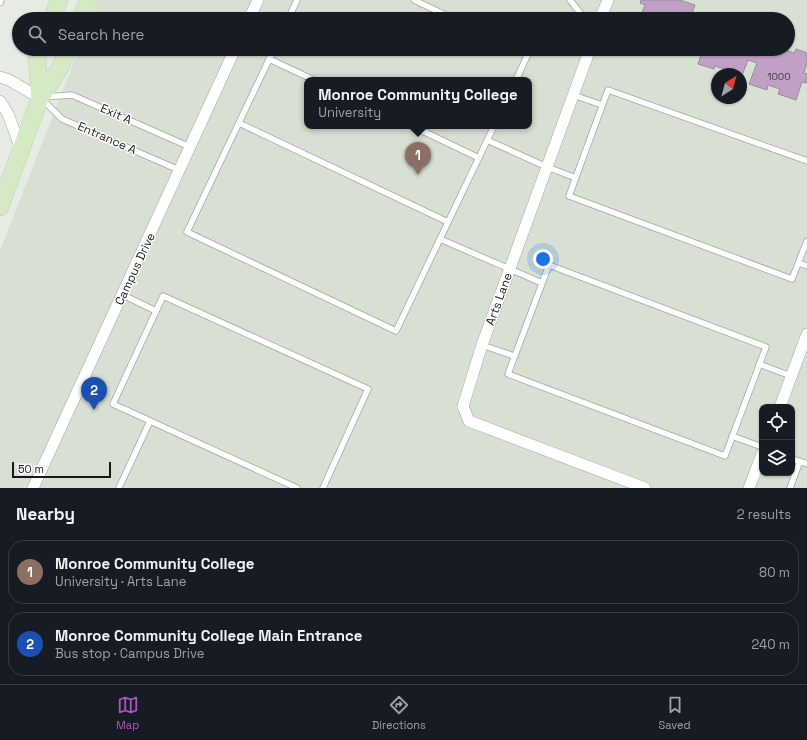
<!DOCTYPE html>
<html lang="en">
<head>
<meta charset="utf-8">
<style>
  body { margin:0; font-family:"Space Grotesk",sans-serif; background:#20242c; color:#f1f3f6 }
  .controls { position:absolute; right:12px; bottom:12px; display:grid; overflow:hidden; border-radius:8px; box-shadow:0 1px 3px #0004 }
  .controls button { width:36px; height:36px; display:grid; place-items:center; padding:0; border:0; border-bottom:1px solid #363941; background:#171b24; color:#f1f3f6; font:20px sans-serif }
  .compass { position:absolute; left:711px; top:68px; width:36px; height:36px; border-radius:50%; background:#171b24; box-shadow:0 1px 3px #0004; rotate:36deg }
  .scale { position:absolute; left:12px; bottom:10px; width:99px; box-sizing:border-box; padding-left:4px; border:2px solid #171916; border-top:0; font-size:11px; line-height:14px; white-space:nowrap; color:#171916; -webkit-text-stroke:3px #fff; paint-order:stroke }
  .you { position:absolute; left:543px; top:259px; width:14px; height:14px; margin:-10px; border:3px solid #fff; border-radius:50%; background:#1a73e8; box-shadow:0 0 0 6px #1a73e833 }
  .badge { display:grid; place-items:center; width:26px; height:26px; border-radius:50%; background:#b053bd; color:#fff; font-size:13px; font-weight:700 }
  .pin { position:absolute; translate:-50% -33px; filter:drop-shadow(0 1px 2px #0008) }
  .pin::after { content:''; position:absolute; top:21px; width:14px; height:12px; background:inherit; clip-path:polygon(0 0,100% 0,50% 100%) }
  .popup { position:absolute; left:304px; top:77px; width:228px; height:52px; box-sizing:border-box; display:grid; place-content:center; border-radius:8px; background:#171b24; filter:drop-shadow(0 1px 3px #0005); font-size:13px; white-space:nowrap; color:#9ea1a6 }
  .popup b { font-size:15px; color:#f1f3f6 }
  .popup::after { content:''; position:absolute; left:50%; top:100%; margin-left:-8px; border:8px solid transparent; border-top-color:#171b24 }
  .list { margin:0; padding:0; list-style:none }
  h2 { display:flex; justify-content:space-between; align-items:center; height:52px; margin:0; padding:0 16px; font-size:17px }
  h2 small { font-size:13px; font-weight:400; color:#9ea1a6 }
  .list li { display:grid; grid-template-columns:26px 1fr auto; gap:12px; align-items:center; box-sizing:border-box; height:64px; margin:0 8px 8px; padding:0 8px; border:1px solid #363941; border-radius:16px }
  .list b { display:block; font-size:15px; white-space:nowrap }
  .list p { margin:0; font-size:13px; white-space:nowrap; color:#9ea1a6 }
  .list em { font-size:13px; font-style:normal; color:#9ea1a6 }
  .icon { flex:none; width:22px; height:22px; fill:none; stroke:currentColor; stroke-width:2; stroke-linecap:round; stroke-linejoin:round }
  .map { position:relative; flex:none; width:807px; height:488px; overflow:hidden }
  .search { position:absolute; background:#171b24; box-shadow:0 1px 3px #0004; left:12px; right:12px; top:12px; height:44px; display:flex; align-items:center; gap:10px; box-sizing:border-box; padding:0 14px; border-radius:22px; color:#9ea1a6; font-size:15px }
  .sheet { height:196px; background:#171b24 }
  nav { display:flex; justify-content:space-around; align-items:center; box-sizing:border-box; height:56px; border-top:1px solid #363941; background:#171b24; font-size:11px; color:#9ea1a6 }
  nav a { display:grid; justify-items:center; gap:2px }
  nav .on { color:#b053bd }
  .map>svg:first-child { display:block }
</style>
</head>
<body>
<div class="map">
<svg width="807" height="488" viewBox="0 0 807 488">
  <rect width="100%" height="100%" fill="#e6ebe3"/>
  <path fill="#d7e0d2" fill-rule="evenodd" d="M99,0H807V488H0V251L79,49H788V19H91ZM717,74H741V98H717ZM307,80H529V126H307ZM762,407H792V473H762Z"/>
  <path fill="#c1a0c5" stroke="#959096" d="M641,0H680L695,5L690,19L682,18V19H635L637,14L641,15L645,5L640,3Z
    M703,49H751L750,52L760,55L762,49H783L794,53L796,49L807,53V63L804,73L807,74V83L802,82L796,100L778,94L780,89L768,85L767,90L749,84L757,63L748,60L741,78V74H725L723,73L724,69L715,66L714,69L698,64Z"/>
  <g fill="none" stroke-linecap="round" stroke-linejoin="round">
    <defs>
      <path id="lane" d="M414,0L454,19
        M570,0L585,19
        M0,3L1,0
        M288,19L297,0
        M274,49L187,232L396,331L494,126
        M269,59L314,80
        M516,80L528,54L518,49
        M573,95L602,105
        M43,97L72,95L190,147
        M42,99L62,119L179,170
        M239,123L448,222
        M412,126L479,158
        M487,140L547,167L576,178
        M807,161L608,90L569,196L792,279L807,241
        M440,239L542,283
        M799,263L807,266
        M549,265L766,347L725,456L508,374Z
        M123,295L156,311
        M482,345L514,356
        M759,364L791,376
        M732,436L762,447
        M792,459L807,464
        M119,488L150,421
        M297,488L113,404L163,296L368,389L323,488
        M790,488L800,461"/>
      <path id="street" d="M249,19L258,0
        M600,19L608,0
        M590,49L482,345L463,406L469,421L645,488
        M0,77L9,80L40,98
        M0,101L8,114L21,149
        M780,407L807,334
        M33,488L235,49
        M749,488L762,454"/>
      <path id="primary" d="M52,19L59,0
        M80,19L89,0
        M40,98L37,58L41,49
        M0,207L40,98L60,68L68,49"/>
    </defs>
    <use href="#lane" stroke="#a2a69f" stroke-width="7"/>
    <use href="#street" stroke="#a2a69f" stroke-width="12"/>
    <use href="#primary" stroke="#c7c8c7" stroke-width="18"/>
    <use href="#lane" stroke="#fff" stroke-width="5.5"/>
    <use href="#street" stroke="#fff" stroke-width="11"/>
    <use href="#primary" stroke="#d4eac5" stroke-width="17"/>
  </g>
  <g text-anchor="middle" stroke-width="3" stroke-linejoin="round" paint-order="stroke">
    <g font-size="10" fill="#423b42">
      <text x="779" y="80">1000</text>
    </g>
    <g font-size="12" fill="#171916" stroke="#fff">
      <text transform="translate(116 114) rotate(24)" y="4">Exit A</text>
      <text transform="translate(107 138) rotate(24)" y="4">Entrance A</text>
      <text transform="translate(135 269) rotate(-65)" y="4">Campus Drive</text>
      <text transform="translate(499 299) rotate(-70)" y="4">Arts Lane</text>
    </g>
  </g>
</svg>
<div class="controls">
<button><svg class="icon" aria-label="locate" viewBox="0 0 24 24"><circle cx="12" cy="12" r="6"/><path d="M12 2v4M12 18v4M2 12h4M18 12h4"/></svg></button>
<button><svg class="icon" aria-label="layers" viewBox="0 0 24 24"><path d="M12 4l9 5-9 5-9-5zM3 14l9 5 9-5"/></svg></button>
</div>
<svg class="compass" viewBox="-18 -18 36 36"><path d="M0-13l5 13h-10z" fill="#e53935"/><path d="M0 13l5-13h-10z" fill="#9ea1a6"/></svg>
<div class="scale">50 m</div>
<div class="you"></div>
<div class="pin badge" style="left:418px;top:175px;background:#8d6e63">1</div>
<div class="popup"><b>Monroe Community College</b>University</div>
<div class="pin badge" style="left:94px;top:410px;background:#1a4fb4">2</div>
<div class="search"><svg class="icon" aria-label="search" viewBox="0 0 24 24"><circle cx="10" cy="10" r="6"/><path d="M15 15l6 6"/></svg>Search here</div>
</div>
<section class="sheet">
<h2>Nearby<small>2 results</small></h2>
<ul class="list">
<li><span class="badge" style="background:#8d6e63">1</span><div><b>Monroe Community College</b><p>University · Arts Lane</p></div><em>80 m</em></li>
<li><span class="badge" style="background:#1a4fb4">2</span><div><b>Monroe Community College Main Entrance</b><p>Bus stop · Campus Drive</p></div><em>240 m</em></li>
</ul>
</section>
<nav>
<a class="on"><svg class="icon" aria-label="map" viewBox="0 0 24 24"><path d="M3 6l6-2 6 2 6-2v14l-6 2-6-2-6 2zM9 4v14M15 6v14"/></svg>Map</a>
<a><svg class="icon" aria-label="directions" viewBox="0 0 24 24"><path d="M12 3l9 9-9 9-9-9zM9 14v-3h6M13 9l2 2-2 2"/></svg>Directions</a>
<a><svg class="icon" aria-label="saved" viewBox="0 0 24 24"><path d="M7 4h10v16l-5-4-5 4z"/></svg>Saved</a>
</nav>
</body>
</html>
